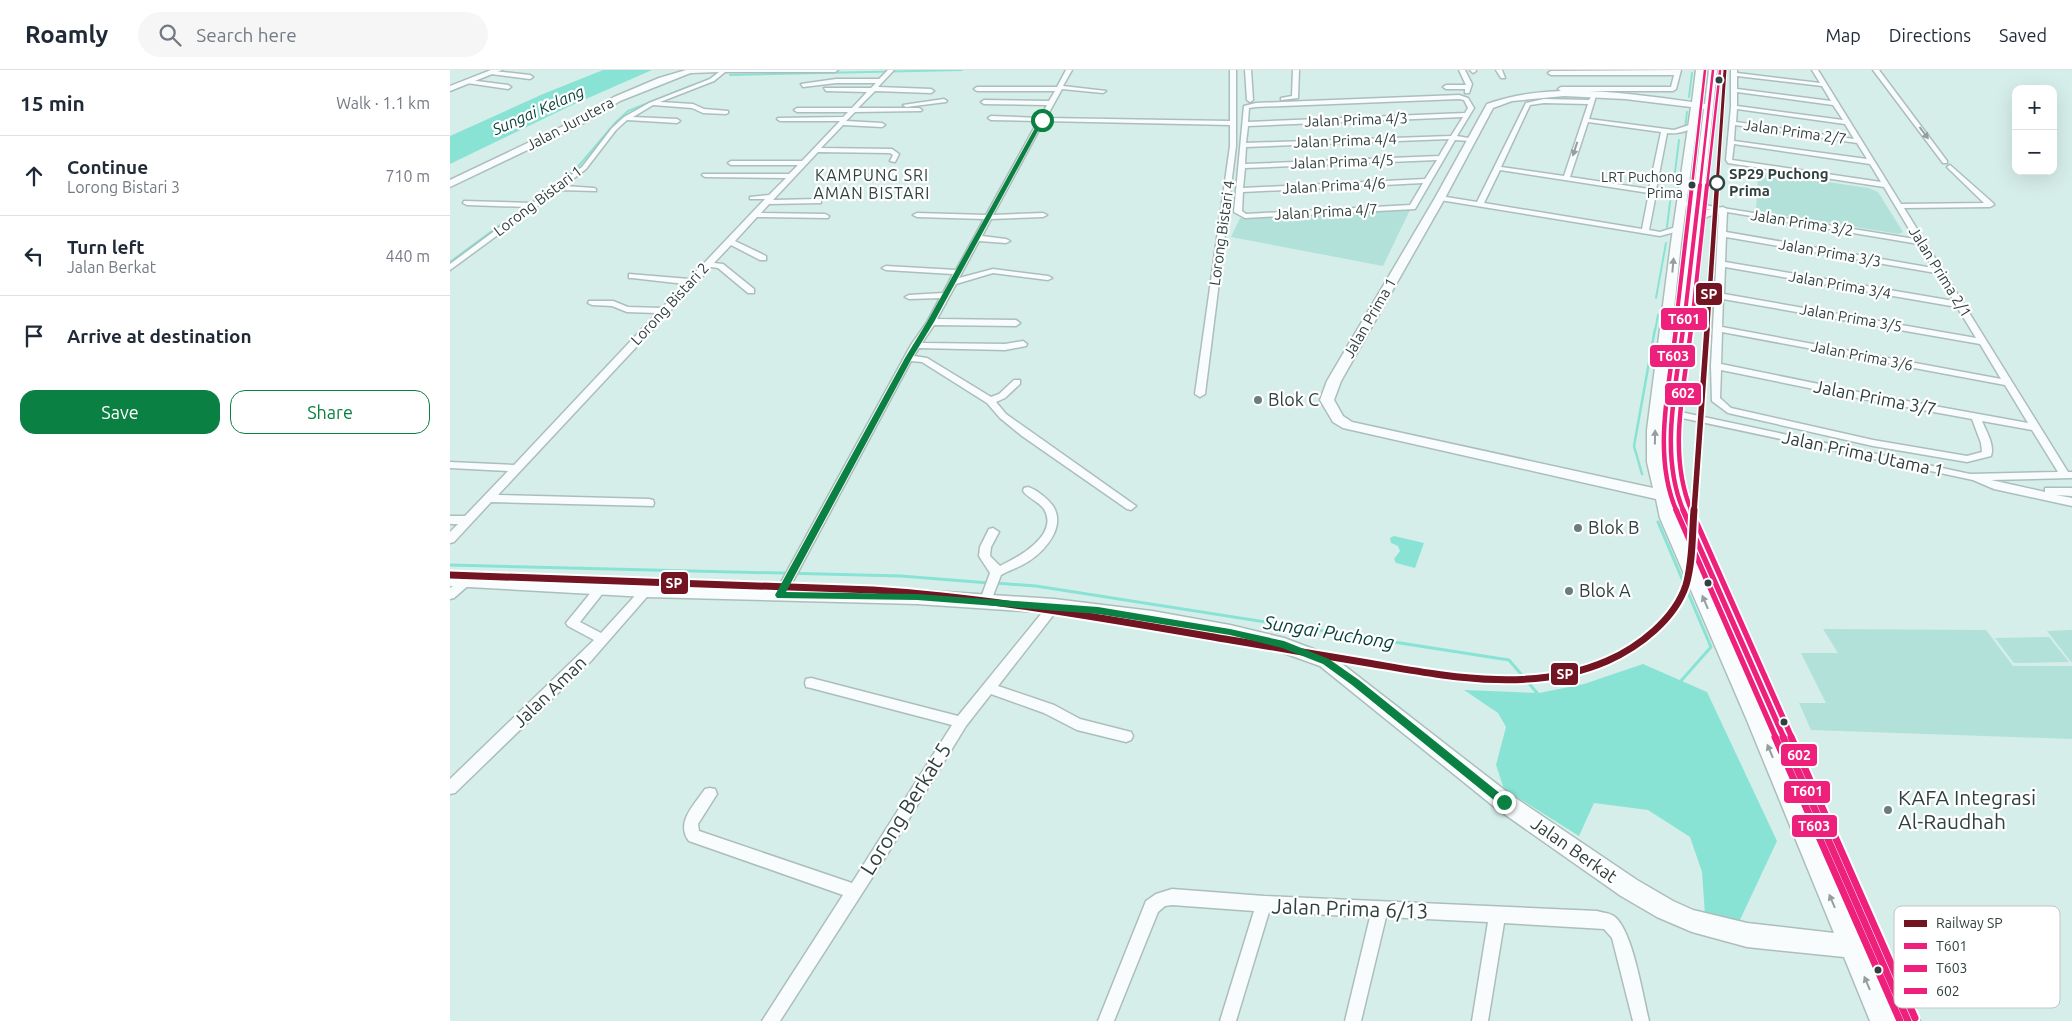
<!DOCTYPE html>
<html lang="en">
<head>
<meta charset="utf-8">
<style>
  body { margin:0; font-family:Ubuntu,sans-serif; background:#f6f6f7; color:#1f2937 }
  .controls { position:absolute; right:15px; top:15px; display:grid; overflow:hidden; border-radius:10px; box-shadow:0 5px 20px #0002 }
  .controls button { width:45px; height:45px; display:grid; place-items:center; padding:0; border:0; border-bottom:1px solid #e0e1e3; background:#fff; color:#1f2937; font:25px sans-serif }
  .stop { position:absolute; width:15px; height:15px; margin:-11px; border:4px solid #0b8043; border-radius:50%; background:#fff }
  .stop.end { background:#0b8043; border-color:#fff; box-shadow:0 1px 5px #0008 }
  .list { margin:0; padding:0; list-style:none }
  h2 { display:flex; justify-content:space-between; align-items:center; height:65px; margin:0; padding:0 20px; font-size:21px }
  h2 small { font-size:16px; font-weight:400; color:#747a83 }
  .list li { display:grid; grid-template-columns:32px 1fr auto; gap:15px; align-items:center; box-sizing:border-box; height:80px; padding:0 20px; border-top:1px solid #e0e1e3 }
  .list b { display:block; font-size:19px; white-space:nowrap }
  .list p { margin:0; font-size:16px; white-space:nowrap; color:#747a83 }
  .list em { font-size:16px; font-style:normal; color:#747a83 }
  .actions { display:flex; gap:10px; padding:15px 20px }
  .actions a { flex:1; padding:11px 0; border:1px solid #0b8043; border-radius:15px; text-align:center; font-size:18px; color:#0b8043 }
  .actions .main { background:#0b8043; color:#fff }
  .icon { flex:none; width:28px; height:28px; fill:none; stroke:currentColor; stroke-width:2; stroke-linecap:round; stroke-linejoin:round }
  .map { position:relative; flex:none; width:1622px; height:951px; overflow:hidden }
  header { display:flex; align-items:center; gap:30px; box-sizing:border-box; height:70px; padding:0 25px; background:#fff; border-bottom:1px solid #e0e1e3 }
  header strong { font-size:24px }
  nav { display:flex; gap:28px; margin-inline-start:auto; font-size:18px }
  .search { width:350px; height:45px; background:#f6f6f7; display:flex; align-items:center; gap:12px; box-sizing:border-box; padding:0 18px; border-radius:28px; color:#747a83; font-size:19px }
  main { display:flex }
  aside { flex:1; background:#fff }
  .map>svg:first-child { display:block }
</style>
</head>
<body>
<header>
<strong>Roamly</strong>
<div class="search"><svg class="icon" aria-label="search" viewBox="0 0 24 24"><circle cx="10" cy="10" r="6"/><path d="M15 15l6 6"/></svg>Search here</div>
<nav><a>Map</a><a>Directions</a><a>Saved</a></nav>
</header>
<main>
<aside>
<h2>15 min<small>Walk · 1.1 km</small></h2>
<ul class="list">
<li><svg class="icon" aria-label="ahead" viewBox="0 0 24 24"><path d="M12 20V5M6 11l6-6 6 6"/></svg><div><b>Continue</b><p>Lorong Bistari 3</p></div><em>710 m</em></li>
<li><svg class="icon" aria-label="left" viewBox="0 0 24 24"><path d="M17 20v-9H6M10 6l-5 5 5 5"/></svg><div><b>Turn left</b><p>Jalan Berkat</p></div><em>440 m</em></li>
<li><svg class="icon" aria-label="arrive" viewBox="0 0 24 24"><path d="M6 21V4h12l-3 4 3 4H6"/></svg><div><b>Arrive at destination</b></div></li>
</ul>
<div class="actions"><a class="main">Save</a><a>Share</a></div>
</aside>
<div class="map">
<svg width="1622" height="951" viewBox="0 0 1622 951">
  <rect width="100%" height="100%" fill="#d6eeea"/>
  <path fill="#b1e1d8" d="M1308,102L1419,118L1428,122L1453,162L1449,164L1311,142L1306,140Z
    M960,140L933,196L781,167L790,148Z
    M1373,559L1536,560L1563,596H1622V669L1361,660L1349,633H1376L1351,583H1388Z
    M1622,560V593L1597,561Z
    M1599,567L1619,592L1564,593L1545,568Z"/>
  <path fill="#88e3d5" d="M153,0H202L120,36L0,94V66L93,24Z
    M944,466L974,473L965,498L946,493L944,489L950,481L948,476L941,473L940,468Z
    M1193,594L1257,622L1327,771L1289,852L1255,845L1252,802L1240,767L1198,740L1144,733L1129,766L1054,719L1046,695L1056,657L1048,643L1014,620L1089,623L1134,614Z"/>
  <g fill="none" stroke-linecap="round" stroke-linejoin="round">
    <path stroke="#88e3d5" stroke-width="2" d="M280,5L512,0
      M1239,27L1242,3
      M1235,58L1237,42
      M1225,102L1229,70
      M1217,157L1221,124
      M0,192L126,99L166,52L178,41L243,15
      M1206,228L1216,173
      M1205,261L1208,245"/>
    <path stroke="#88e3d5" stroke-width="2.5" d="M1192,404L1184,376L1205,259"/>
    <path stroke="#88e3d5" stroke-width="3" d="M1208,452L1261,577L1230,612
      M0,495L451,506L539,513
      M545,513L586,516L1059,590L1088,624"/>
    <defs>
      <path id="street" d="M239,0H388L385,2H275L264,11L210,32L243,34L254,39L278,41V43L276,44L253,43L242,38L203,35L183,47L227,49L230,51L227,53L177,50L166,60L136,99L114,116L144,118L146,119V121L109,120L0,200V194L77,137L17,135L13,133L14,131L83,133L132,97L162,58L174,47L199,33L260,9L269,2L241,3Z
        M438,0H444L428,17L481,19L484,21L481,23L425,21L408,38H469L472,40L471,41L405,42L396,51L432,53L435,55L432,57L393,55L371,78L442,79L449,84L445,92L440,91L443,85L440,83L368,82L323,130L368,129H371V133L319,134L311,143L375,144L379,146L378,148L307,147L285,171L316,186V190H310L281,175L264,193L273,194L304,219V223H298L268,198L261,197L48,425L199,429L203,430L204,433L203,436L41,432L4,472L0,473V462L8,454H0V446H15L58,401L0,398V392L64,395L207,243L177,242L162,236L142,235L138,233L139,231H163L178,237L212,238L235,214L182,208H179V204L239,209L315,129H300V127L319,125L336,108L255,107L252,105L253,104H339L348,95H281L278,93L281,91H352L390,51H330L327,49L328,48L393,47L398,42H347L344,40L347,38H402L417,22L376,21L374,18H421L426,13H386L353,17L351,14L386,9H429Z
        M616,0H622L613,16L656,21L653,23L612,19L596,48L780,51V0H786V76L755,324L750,327L745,324L780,76V55L594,51L543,145L593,143L597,145L593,147L541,149L532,166L556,169L560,171L556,173L529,171L509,208L543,199L598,206L602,208L598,210L543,203L506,214L487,249L566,250L570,253L566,256L484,255L472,273L555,274L573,271L577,274L576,276L555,280L469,278L464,286L477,288L541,327L549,324L564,310H570V314L555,328L546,332L556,344L686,436L681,440L677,439L572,366L550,348L537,333L472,292L461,291L334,528H326L324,525L461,275L477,252L490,228L459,229L455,227L459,225L493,223L503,204L436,200L432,198L436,196L506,200L534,149L467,147L463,145L467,143L536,145L588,51L541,50L538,48L541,46L590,48L597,35L534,34L531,32L534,30L599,31L605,21H527L524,19L527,17H607Z
        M795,0H801L803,30L800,32L797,30Z
        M843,0H849L848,28L831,30V28L842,26Z
        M1009,0H1015L1022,14L1019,23H1015V19H996L993,17L996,15H1016Z
        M1020,0H1026V1L1023,3Z
        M1046,0H1052L1055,8H1051Z
        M1225,0H1231L1226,19L1223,21H1111L1108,19L1111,17H1221L1224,5H1101L1098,3L1101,1Z
        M1281,0H1287V3L1370,13L1362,0H1368L1451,134L1534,133L1498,98L1497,97L1500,95L1543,133L1544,135L1540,137L1454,138L1618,402H1622V408H1620L1541,410L1595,422V418H1622V426L1606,425L1622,428V436L1544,419L1523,410L1204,342L1202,340L1204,338L1207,337L1520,404L1608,402L1582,360L1532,351C1536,361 1545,375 1541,386L1517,392L1423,376L1278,343L1262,331L1261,296L1269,141L1232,135H1229V131L1465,169L1434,117L1278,93L1276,90L1281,37ZM1287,6L1372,16L1381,31L1287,19ZM1287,22L1383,35L1393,50L1287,36ZM1287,39L1395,54L1404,69L1286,52ZM1285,55L1407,73L1417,89L1284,71ZM1284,74L1420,94L1431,112L1282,90ZM1277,142L1469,174L1483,198L1276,162ZM1276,167L1486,203L1504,231L1275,192ZM1275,197L1507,237L1526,268L1274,224ZM1273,229L1530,274L1551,309L1272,257ZM1272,262L1555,315L1578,353L1418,324L1271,294ZM1271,300L1418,330L1522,349L1531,373L1532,382L1517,386L1423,370L1281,338L1270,328Z
        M1423,0H1429L1497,91V93H1493Z
        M43,1L80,5L83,7L80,9L41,4Z
        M19,10L58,15L61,17L58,19L17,13Z
        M1143,24L1146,26L1139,49L1224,60L1242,54L1245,56C1237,62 1227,64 1217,63L1206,120L1207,122L1206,124L1199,160L1210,162L1229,156L1233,158L1232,160L1210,166L990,130L986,128L990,126L1027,132L1076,33L1094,29L1139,30ZM1094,33L1138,34L1114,106L1051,97L1080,35ZM1138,52L1211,62L1199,119L1120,107ZM1050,100L1199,123L1192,159L1034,133Z
        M1009,25L1018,28L1024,38L1007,66L1024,69L1021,71L1005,70L965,139L795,148L784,142L794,36L806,33ZM1009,29L1014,30L1018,38L1015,43L798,52L799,38L806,37ZM1013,47L1001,66L796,73L798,56ZM999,69L989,86L795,94L796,77ZM987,90L975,109L793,118L795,98ZM973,113L960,135L796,144L792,141L793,122Z
        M494,29L497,31L496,32L456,37L453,35Z
        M578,417C587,420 597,428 603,436C616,456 596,480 579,491C570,497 560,500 551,505L539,536H531L529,533L540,503L529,486L530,477L539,459L543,458L549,462L541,477L540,486L550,496C567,488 610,465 594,439C588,431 578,428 573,421L574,418Z
        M16,507L20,508L22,511L20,514L4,528L0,529V518Z
        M151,514L155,515L157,518L130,552L151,563L192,518H200L202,521L141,591L5,723L0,724V709L144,570L118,556L116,553L147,515Z
        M604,531L608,533L610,536L608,539L548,616L604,635L630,649L681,662L683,666L681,670L676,672L627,660L594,643L541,624L516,656L438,783L330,951H312L393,825L239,771C225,753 244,735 255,719L260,718L265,719L267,724L248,754L249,761L402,813L502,655L361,618L356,617L355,613L356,609L361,608L508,646L600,533Z
        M722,819L814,826L1147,841C1153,843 1161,843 1165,847C1183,862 1193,927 1199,951H1183L1162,868L1154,859L1054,853L1038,951H1022L1038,852L936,847L911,951H895L920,847L819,842L786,951H770L804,841L722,835L715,836L708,842L664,951H648L696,831L706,824Z"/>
      <path id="secondary" d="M41,0H52L0,21V16Z
        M236,0H248L170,31L136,52L0,117V110L130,48L164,27L209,8Z
        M1246,0H1254L1250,33L1255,34L1259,0H1267L1252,141L1273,137L1278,140L1277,142L1259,146L1251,150L1228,363L1229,395L1236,428L1470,951H1446L1419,890L1444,951H1420L1394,887L1297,877L1242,862L1207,847L1171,826L1047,739L870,596L831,582L780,569L702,555L604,543L467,534L196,527L0,516V504L196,515L467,520L604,529L702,541L780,555L834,568L882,586L1061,725L1187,810L1223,831L1243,840L1297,853L1384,863L1296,648L1210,448L1206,429L893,358L883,352L870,330L877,311L985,128L1037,34C1102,11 1174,23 1242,32ZM1114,26L1175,29L1241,37L1221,173L1197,360V392L1203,418L902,352L893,346L884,330L891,311L995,128L1043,38L1062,31ZM1249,38L1254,39L1214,363L1215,395L1219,422L1211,392V360L1231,173ZM1223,433L1302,617L1226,448ZM1356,743L1409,866L1408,865Z"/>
    </defs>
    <use href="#street" stroke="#acbebb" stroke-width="3"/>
    <use href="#secondary" stroke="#acbebb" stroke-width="3"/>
    <use href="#street" fill="#f9fcfc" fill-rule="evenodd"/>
    <use href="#secondary" fill="#f9fcfc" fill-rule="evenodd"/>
    <defs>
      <path id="bus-1-far4" d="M1250,116L1263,0"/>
      <path id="bus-1-far3" d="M1233,261L1250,115"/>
      <path id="bus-1-far2" d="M1233,259C1226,318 1209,385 1234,442"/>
      <path id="bus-1-far1" d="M1233,440L1334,668"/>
      <path id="bus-1" d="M1333,667L1458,951"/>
      <path id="bus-2-far4" d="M1242,116L1255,0"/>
      <path id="bus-2-far3" d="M1225,261L1242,115"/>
      <path id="bus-2-far2" d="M1226,259C1219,318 1202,386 1227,442"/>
      <path id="bus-2-far1" d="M1226,440L1326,668"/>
      <path id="bus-2" d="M1325,667L1450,951"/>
      <path id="bus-3-far4" d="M1257,116L1270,1"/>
      <path id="bus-3-far3" d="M1241,261L1257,115"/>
      <path id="bus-3-far2" d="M1241,259C1234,319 1217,385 1242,442"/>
      <path id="bus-3-far1" d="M1241,440L1342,668"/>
      <path id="bus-3" d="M1341,667L1465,948"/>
    </defs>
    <use href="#bus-1-far4" stroke="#fff" stroke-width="4.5"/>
    <use href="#bus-1-far3" stroke="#fff" stroke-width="6"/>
    <use href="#bus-1-far2" stroke="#fff" stroke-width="8"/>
    <use href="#bus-1-far1" stroke="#fff" stroke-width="9"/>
    <use href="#bus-1" stroke="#fff" stroke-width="11"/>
    <use href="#bus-2-far4" stroke="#fff" stroke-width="4.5"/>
    <use href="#bus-2-far3" stroke="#fff" stroke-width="6"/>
    <use href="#bus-2-far2" stroke="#fff" stroke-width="8"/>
    <use href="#bus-2-far1" stroke="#fff" stroke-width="9"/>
    <use href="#bus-2" stroke="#fff" stroke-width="11"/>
    <use href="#bus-3-far4" stroke="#fff" stroke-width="4.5"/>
    <use href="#bus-3-far3" stroke="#fff" stroke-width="6"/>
    <use href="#bus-3-far2" stroke="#fff" stroke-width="8"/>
    <use href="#bus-3-far1" stroke="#fff" stroke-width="9"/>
    <use href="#bus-3" stroke="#fff" stroke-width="11"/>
    <use href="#bus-1-far4" stroke="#ed207b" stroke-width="2.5"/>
    <use href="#bus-1-far3" stroke="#ed207b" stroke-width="4"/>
    <use href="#bus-1-far2" stroke="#ed207b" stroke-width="4.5"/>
    <use href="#bus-1-far1" stroke="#ed207b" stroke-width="5.5"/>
    <use href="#bus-1" stroke="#ed207b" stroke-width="7"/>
    <use href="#bus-2-far4" stroke="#ed207b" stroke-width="2.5"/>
    <use href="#bus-2-far3" stroke="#ed207b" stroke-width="4"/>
    <use href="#bus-2-far2" stroke="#ed207b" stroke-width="4.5"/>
    <use href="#bus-2-far1" stroke="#ed207b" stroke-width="5.5"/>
    <use href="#bus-2" stroke="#ed207b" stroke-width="7"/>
    <use href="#bus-3-far4" stroke="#ed207b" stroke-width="2.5"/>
    <use href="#bus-3-far3" stroke="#ed207b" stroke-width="4"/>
    <use href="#bus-3-far2" stroke="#ed207b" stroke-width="4.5"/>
    <use href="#bus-3-far1" stroke="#ed207b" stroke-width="5.5"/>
    <use href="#bus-3" stroke="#ed207b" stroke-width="7"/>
    <defs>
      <path id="rail-1-far3" d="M1267,116L1275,0"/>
      <path id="rail-1-far2" d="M1257,261L1267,115"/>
      <path id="rail-1-far1" d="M1244,442L1257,259"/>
      <path id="rail-1" d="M0,505L423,520C542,528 658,549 775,569C823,577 870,585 918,593C996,606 1081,624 1157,591C1189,577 1225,549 1236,515C1243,491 1242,464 1244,440"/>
    </defs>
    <use href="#rail-1-far3" stroke="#fff" stroke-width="5"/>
    <use href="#rail-1-far2" stroke="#fff" stroke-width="7"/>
    <use href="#rail-1-far1" stroke="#fff" stroke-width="9"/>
    <use href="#rail-1" stroke="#fff" stroke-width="11"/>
    <use href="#rail-1-far3" stroke="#721422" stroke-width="3"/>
    <use href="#rail-1-far2" stroke="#721422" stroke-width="4.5"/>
    <use href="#rail-1-far1" stroke="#721422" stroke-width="5.5"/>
    <use href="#rail-1" stroke="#721422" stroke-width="7"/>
  </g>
  <defs><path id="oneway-solid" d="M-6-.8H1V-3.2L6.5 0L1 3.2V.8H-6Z" transform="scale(1.25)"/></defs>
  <g fill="#949e9d">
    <use href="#oneway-solid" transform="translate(1474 63) rotate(53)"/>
    <use href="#oneway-solid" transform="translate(1125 79) rotate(108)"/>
    <use href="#oneway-solid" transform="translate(1223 195) rotate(-85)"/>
    <use href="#oneway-solid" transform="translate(1205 367) rotate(-89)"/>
    <use href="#oneway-solid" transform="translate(1255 532) rotate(-113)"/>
    <use href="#oneway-solid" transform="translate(1320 681) rotate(-113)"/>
    <use href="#oneway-solid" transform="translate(1382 831) rotate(-113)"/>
    <use href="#oneway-solid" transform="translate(1417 913) rotate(-113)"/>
  </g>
  <path fill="#0b8043" d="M590,49L594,50L484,252L462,288L336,522L467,524L648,537L780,559L834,571L879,589L909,610L1057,729L1059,732L1057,735H1050L902,615L873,594L832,578L780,565L648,544L467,530L327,528L325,525L455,288L477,252Z"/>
  <g fill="#2f413e" stroke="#fff" stroke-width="2">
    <circle cx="1269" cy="10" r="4.5"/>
    <circle cx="1242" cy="115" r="4.5"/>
    <circle cx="1258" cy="513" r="4.5"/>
    <circle cx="1334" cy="652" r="4.5"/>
    <circle cx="1428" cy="900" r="4.5"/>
  </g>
  <circle fill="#fff" stroke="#2f413e" stroke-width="2.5" cx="1267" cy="113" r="7"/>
  <g fill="#697e7a" stroke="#fff" stroke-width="2">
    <circle cx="808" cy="330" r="5"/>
    <circle cx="1128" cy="458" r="5"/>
    <circle cx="1119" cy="521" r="5"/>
    <circle cx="1438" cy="740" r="5"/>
  </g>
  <g text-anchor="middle" stroke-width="4.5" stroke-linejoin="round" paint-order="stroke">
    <g font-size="14" fill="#2f413e" stroke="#fff" text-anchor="end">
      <text x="1233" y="112">LRT Puchong<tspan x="1233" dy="16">Prima</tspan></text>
    </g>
    <g font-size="15" fill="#2f413e" stroke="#fff">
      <text transform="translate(906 50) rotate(-2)" y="5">Jalan Prima 4/3</text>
      <text transform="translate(120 54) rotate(-28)" y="5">Jalan Jurutera</text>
      <text transform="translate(1345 62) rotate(8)" y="5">Jalan Prima 2/7</text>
      <text transform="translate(895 71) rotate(-2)" y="5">Jalan Prima 4/4</text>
      <text transform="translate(892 92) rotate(-2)" y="5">Jalan Prima 4/5</text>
      <text transform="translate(884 116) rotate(-3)" y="5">Jalan Prima 4/6</text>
      <text transform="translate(88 131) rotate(-37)" y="5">Lorong Bistari 1</text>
      <text transform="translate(876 142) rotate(-3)" y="5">Jalan Prima 4/7</text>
      <text transform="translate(1352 153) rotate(9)" y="5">Jalan Prima 3/2</text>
      <text transform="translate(772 163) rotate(-82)" y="5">Lorong Bistari 4</text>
      <text transform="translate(1380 183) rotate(10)" y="5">Jalan Prima 3/3</text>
      <text transform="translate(1490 202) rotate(58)" y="5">Jalan Prima 2/1</text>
      <text transform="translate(1390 215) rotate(10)" y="5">Jalan Prima 3/4</text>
      <text transform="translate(220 234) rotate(-47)" y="5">Lorong Bistari 2</text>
      <text transform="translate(920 248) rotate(-60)" y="5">Jalan Prima 1</text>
      <text transform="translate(1401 248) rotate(10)" y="5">Jalan Prima 3/5</text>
      <text transform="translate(1412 286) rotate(11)" y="5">Jalan Prima 3/6</text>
    </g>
    <g font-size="15" font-weight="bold" fill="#2f413e" stroke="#fff" text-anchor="start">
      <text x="1279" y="109">SP29 Puchong<tspan x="1279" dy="17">Prima</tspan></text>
    </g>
    <g font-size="16" font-style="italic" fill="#043f37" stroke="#fff">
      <text transform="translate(88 40) rotate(-24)" y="6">Sungai Kelang</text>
    </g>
    <g font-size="16" letter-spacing="1" fill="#2f413e" stroke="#fff">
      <text x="422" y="111">KAMPUNG SRI<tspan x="422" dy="18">AMAN BISTARI</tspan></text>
    </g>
    <g font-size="18" fill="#2f413e" stroke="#fff">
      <text transform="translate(1425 328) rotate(11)" y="6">Jalan Prima 3/7</text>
      <text transform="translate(1413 384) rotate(12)" y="6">Jalan Prima Utama 1</text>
      <text transform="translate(100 622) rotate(-44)" y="6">Jalan Aman</text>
      <text transform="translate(1124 780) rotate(35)" y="6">Jalan Berkat</text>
    </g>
    <g font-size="18" fill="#2f413e" stroke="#fff" text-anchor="start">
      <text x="818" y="336">Blok C</text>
      <text x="1138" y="464">Blok B</text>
      <text x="1129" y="527">Blok A</text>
    </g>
    <g font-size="19" font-style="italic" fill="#043f37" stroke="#fff">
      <text transform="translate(879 562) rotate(9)" y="7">Sungai Puchong</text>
    </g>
    <g font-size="21" fill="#2f413e" stroke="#fff" text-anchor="start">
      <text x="1448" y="735">KAFA Integrasi<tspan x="1448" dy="24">Al-Raudhah</tspan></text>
    </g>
    <g font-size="21" fill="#2f413e" stroke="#fff">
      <text transform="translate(456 739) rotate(-58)" y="7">Lorong Berkat 5</text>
      <text transform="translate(900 839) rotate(2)" y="7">Jalan Prima 6/13</text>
    </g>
  </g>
  <rect x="1444" y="836" width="166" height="102" rx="8" fill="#fff" stroke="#c1c6c5" stroke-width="1"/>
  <rect x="1454" y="850" width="23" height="7" fill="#721422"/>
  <rect x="1454" y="873" width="23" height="6" fill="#ed207b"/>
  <rect x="1454" y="895" width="23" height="7" fill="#ed207b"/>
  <rect x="1454" y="918" width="23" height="6" fill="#ed207b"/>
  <g font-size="14" fill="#2f413e">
    <text x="1486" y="858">Railway SP</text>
    <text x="1486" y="881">T601</text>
    <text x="1486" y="903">T603</text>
    <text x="1486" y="926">602</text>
  </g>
  <g stroke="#fff" stroke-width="2">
    <rect x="1245" y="212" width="28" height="24" rx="5" fill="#721422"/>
    <rect x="1210" y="237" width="48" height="24" rx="5" fill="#ed207b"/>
    <rect x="1199" y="274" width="47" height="24" rx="5" fill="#ed207b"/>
    <rect x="1214" y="312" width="38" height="24" rx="5" fill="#ed207b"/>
    <rect x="210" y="501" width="29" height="24" rx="5" fill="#721422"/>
    <rect x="1100" y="592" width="29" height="24" rx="5" fill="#721422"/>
    <rect x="1330" y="673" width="38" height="24" rx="5" fill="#ed207b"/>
    <rect x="1333" y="710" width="48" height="24" rx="5" fill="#ed207b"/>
    <rect x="1341" y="744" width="47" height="24" rx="5" fill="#ed207b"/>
  </g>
  <g font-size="14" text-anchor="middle" font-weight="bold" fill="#fff">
    <text x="1259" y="229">SP</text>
    <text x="1234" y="254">T601</text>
    <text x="1223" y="291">T603</text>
    <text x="1233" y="328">602</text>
    <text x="224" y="518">SP</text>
    <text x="1115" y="609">SP</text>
    <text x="1349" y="690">602</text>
    <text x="1357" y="726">T601</text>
    <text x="1364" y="761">T603</text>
  </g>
</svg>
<div class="controls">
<button>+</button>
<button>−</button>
</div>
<div class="stop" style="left:592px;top:50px"></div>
<div class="stop end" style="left:1054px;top:732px"></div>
</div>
</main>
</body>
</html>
